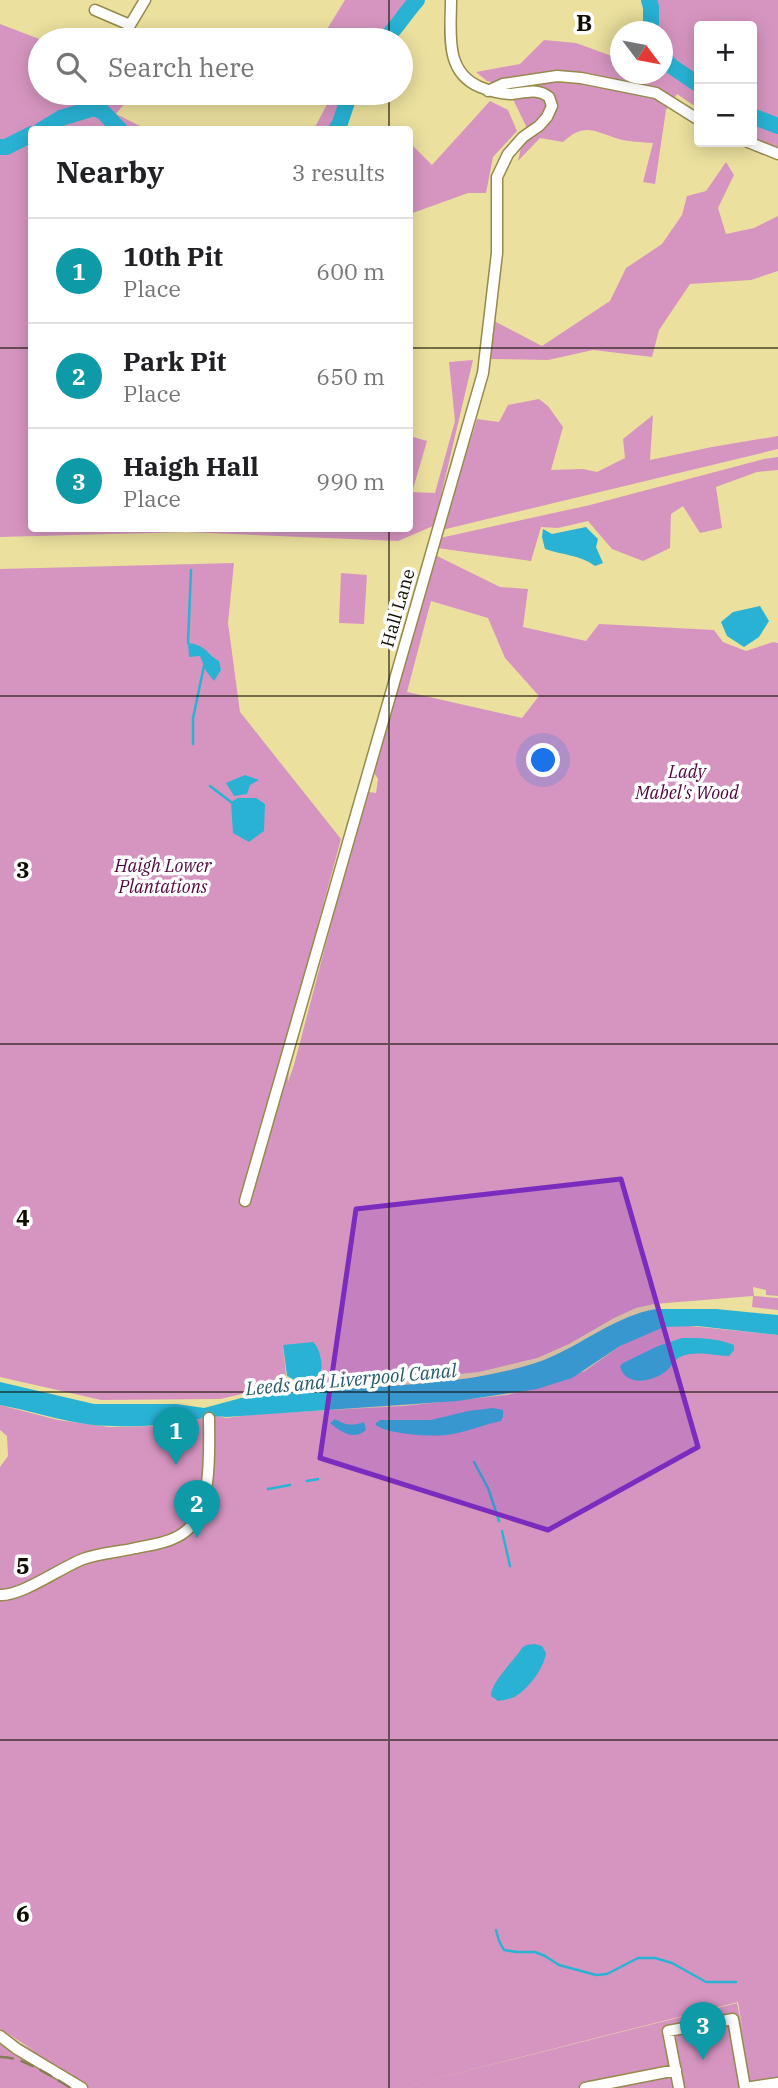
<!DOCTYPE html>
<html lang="en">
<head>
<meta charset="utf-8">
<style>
  body { margin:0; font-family:"IBM Plex Serif",serif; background:#f2f2f2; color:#202124 }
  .controls { position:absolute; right:21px; top:21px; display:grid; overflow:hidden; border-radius:7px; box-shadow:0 4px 18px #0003 }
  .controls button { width:63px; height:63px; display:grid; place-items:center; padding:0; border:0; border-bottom:2px solid #e0e0e0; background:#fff; color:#202124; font:35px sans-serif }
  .compass { position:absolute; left:610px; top:21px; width:63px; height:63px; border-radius:50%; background:#fff; box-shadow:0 4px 18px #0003; rotate:122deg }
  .you { position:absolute; left:544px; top:761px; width:24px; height:24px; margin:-18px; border:5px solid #fff; border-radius:50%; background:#1a73e8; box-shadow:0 0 0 10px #1a73e833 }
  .badge { display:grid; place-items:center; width:46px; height:46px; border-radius:50%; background:#0f766e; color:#fff; font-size:23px; font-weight:700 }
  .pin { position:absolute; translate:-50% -58px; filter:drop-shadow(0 2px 4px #0008) }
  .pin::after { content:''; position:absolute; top:37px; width:24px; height:21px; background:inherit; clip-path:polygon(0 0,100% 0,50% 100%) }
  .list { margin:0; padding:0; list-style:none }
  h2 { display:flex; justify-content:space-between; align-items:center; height:91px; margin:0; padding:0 28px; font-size:30px }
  h2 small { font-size:23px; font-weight:400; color:#757577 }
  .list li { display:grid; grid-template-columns:46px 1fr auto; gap:21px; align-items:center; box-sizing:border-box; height:105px; padding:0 28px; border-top:2px solid #e0e0e0 }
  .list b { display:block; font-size:26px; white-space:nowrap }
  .list p { margin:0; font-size:23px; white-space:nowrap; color:#757577 }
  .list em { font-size:23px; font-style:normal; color:#757577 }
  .icon { flex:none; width:38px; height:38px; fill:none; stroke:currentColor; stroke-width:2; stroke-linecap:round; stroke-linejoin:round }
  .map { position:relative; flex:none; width:778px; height:2088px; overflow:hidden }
  .search { position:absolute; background:#fff; box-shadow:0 4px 18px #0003; left:28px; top:28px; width:385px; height:77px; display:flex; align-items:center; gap:18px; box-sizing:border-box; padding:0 24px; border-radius:38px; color:#757577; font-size:26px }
  .panel { position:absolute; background:#fff; box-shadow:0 4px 18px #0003; left:28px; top:126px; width:385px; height:406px; border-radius:7px }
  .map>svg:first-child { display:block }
</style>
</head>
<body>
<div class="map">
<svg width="778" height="2088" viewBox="0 0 778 2088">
  <rect width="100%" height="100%" fill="#ebe09e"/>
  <path fill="#d695c0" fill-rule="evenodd" d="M345,0H408L378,40H326L324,34Z
    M646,0H778V150L752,138V26H699V109L677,94L666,110L655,184L643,182L653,143C642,142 629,142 619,139C594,131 584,122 563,142L540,138L518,161L526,126L507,87L487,81L476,72L520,64L544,40L576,43L620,59V74H662V32L642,31L641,30L651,3Z
    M0,24L42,40H40V93H133L116,114L146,129L32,130V528H410V492L435,493L455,421L449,362L473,360L439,504L438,524L398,541L186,532L0,537Z
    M333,93H356L357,98L342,129H314Z
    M490,101L508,110L517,131L493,157L486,193H468L410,214V143L432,165Z
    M726,162L734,175L718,208L726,234L754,228L778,216V271L751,280L690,284L659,330L652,357L593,350L548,360L490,359L494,321L542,346L610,301L626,268L662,244L682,215L687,196L706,191Z
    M539,399L548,406L563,427L551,470L583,469L597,472L625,458L623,439L653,415L650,460L712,447L778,436V449L442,530L477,419L499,422L508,405Z
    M410,436L427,441L413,489L410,488Z
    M778,457V470L757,472L716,487L722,528L700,533L683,506L671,514L670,548L643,561L612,549L588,521L558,528L541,527L531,561L437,548L440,538L590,505L764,459Z
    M433,554L500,587L528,589L523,627L586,641L599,624L714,630L723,642L746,651L773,642L778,643V1296L766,1295V1290L753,1287L754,1296L778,1298V1310L752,1307L753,1296L654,1304L636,1308L614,1318L569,1344L537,1358L479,1372L379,1382L319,1383L322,1379L320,1355L283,1345L287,1384L220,1399L101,1400L0,1377V569L234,563L228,623L240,712L341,839L294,1013L288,1082L294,1065L334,913L369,792L376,793L378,779L369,765ZM431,601L488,618L505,658L539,696L522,718L407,692Z
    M341,573L367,575L364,624L339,623Z
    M681,1325L778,1335V2088H0V2030L12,2039L32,2049L0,2029V1467L8,1456L7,1436L0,1430V1405L58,1420L109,1427L151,1426L185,1423L214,1415L226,1418L257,1414L404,1406L508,1395L585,1371L620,1346L630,1340L664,1327ZM738,2002L743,2031L737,2003L414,2084Z"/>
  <path fill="#29b2d4" d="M586,527L598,539L596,547L603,563L595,566C580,555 563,555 545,549L542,537L543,529L552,534Z
    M760,606L769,621L759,637L744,647L727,636L721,622L733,612Z
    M188,643C207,645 207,655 219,661L221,670L214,681L206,671L200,656L189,657Z
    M245,775L259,780L250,785L247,794L234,796L226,783Z
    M238,798H256L265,804L264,831L249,842L233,833L231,802Z
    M656,1309H716L778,1315V1335L697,1326L664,1327L620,1346L572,1378L537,1389L458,1401L226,1417C210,1414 200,1420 184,1422C160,1426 136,1427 113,1426C74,1426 38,1412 0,1405V1382L94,1404H177L204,1408L241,1398L297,1391L300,1387V1383L287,1376L283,1345L313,1342C320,1348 324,1366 320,1375C319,1379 314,1380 311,1382V1386C326,1394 453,1381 476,1377C499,1373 522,1368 544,1360C582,1345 615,1316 656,1309Z
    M682,1338C700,1338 717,1338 734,1345V1350L729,1356C715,1356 694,1350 680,1357C674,1360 671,1368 665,1372C651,1382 625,1387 620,1366L623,1363L658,1346Z
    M493,1408L503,1410V1417L501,1421C482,1425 464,1433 446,1435C432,1437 383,1434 375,1424L380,1420H431L468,1411Z
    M335,1419C347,1426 352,1426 364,1422L366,1430C353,1441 341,1432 330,1423Z
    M535,1644L542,1646L546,1653C544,1668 529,1688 516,1696C511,1699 504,1700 498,1701L491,1696C491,1682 513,1662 522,1648L526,1645Z"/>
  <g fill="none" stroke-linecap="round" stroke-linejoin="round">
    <path stroke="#29b2d4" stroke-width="2.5" d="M188,643L191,570
      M193,744V718L204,666
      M210,786L231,802
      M474,1462L488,1488L499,1521
      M307,1481L318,1479
      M268,1489L290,1485
      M502,1531L510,1566
      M496,1930L499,1941L504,1950L517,1952H535L545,1956L559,1965L596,1975L607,1974L638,1958H655L672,1963L706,1982H736"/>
    <path stroke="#29b2d4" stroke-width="16" d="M649,0L651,7V32
      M384,40C397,28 405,13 417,0
      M662,55L671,66L699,85
      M752,116L778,126
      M41,130L61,118L94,108L103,112L120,130
      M336,130L340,123L350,93
      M0,147H6L32,134"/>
    <defs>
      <path id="minor" d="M95,10L130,25L145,0
        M488,91L503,84L557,76L581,78L656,93L699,120
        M748,142L778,154
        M245,1201L483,373L497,253V177L508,154L523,137L539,126L547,117L552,106L549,97C538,88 526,92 512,94C500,94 492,92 480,87C444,72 451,33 451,0
        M0,1595C22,1596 60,1568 83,1559C99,1553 119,1552 136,1548C152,1545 173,1542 186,1531C213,1509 209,1449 209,1418
        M0,2036L17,2049L82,2088
        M585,2088L676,2070
        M679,2088L668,2031L733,2019L745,2088
        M745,2088L778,2083"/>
    </defs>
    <use href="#minor" stroke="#958a4b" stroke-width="13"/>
    <use href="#minor" stroke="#fff" stroke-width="10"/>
    <path stroke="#857d54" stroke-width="2.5" stroke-dasharray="14 7" stroke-linecap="butt" d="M0,2057C22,2056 52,2077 71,2088"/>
  </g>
  <path fill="#7b2cbf" fill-opacity="0.2" stroke="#7b2cbf" stroke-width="5" stroke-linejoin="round" d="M621,1179L698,1447L548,1530L320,1458L356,1209Z"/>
  <path fill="none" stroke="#110d00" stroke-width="2" stroke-opacity="0.55" d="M389,0V40M389,93V130M0,348H32M410,348H778M389,528V2088M0,696H778M0,1044H778M0,1392H778M0,1740H778"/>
  <g text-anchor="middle" stroke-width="7" stroke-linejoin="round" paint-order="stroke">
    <g font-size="18" fill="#110d00" stroke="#fff">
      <text transform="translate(398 608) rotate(-74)" y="6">Hall Lane</text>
    </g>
    <g font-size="18" font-style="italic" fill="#50063f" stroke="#fff">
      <text x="687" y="778">Lady<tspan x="687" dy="21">Mabel's Wood</tspan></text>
      <text x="163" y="872">Haigh Lower<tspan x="163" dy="21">Plantations</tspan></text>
    </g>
    <g font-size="19" font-style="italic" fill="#275b6a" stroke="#fff">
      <text transform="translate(351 1379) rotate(-5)" y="7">Leeds and Liverpool Canal</text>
    </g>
  </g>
  <g font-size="23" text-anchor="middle" font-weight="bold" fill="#110d00" stroke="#fff" stroke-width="7" stroke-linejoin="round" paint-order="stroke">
    <text x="584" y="31">B</text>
    <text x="23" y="878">3</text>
    <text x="23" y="1226">4</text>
    <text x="23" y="1574">5</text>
    <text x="23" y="1922">6</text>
  </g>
</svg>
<div class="controls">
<button>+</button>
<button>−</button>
</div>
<svg class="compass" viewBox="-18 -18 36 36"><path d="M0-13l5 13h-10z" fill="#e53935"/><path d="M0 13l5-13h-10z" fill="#757577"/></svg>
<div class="you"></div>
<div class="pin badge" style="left:176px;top:1465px;background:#0f9aa8">1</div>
<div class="pin badge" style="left:197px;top:1538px;background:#0f9aa8">2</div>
<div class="pin badge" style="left:703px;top:2060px;background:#0f9aa8">3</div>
<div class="search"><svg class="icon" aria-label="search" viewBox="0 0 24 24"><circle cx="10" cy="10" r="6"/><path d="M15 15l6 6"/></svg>Search here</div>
<section class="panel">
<h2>Nearby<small>3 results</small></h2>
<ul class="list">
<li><span class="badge" style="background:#0f9aa8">1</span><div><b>10th Pit</b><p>Place</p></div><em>600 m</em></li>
<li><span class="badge" style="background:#0f9aa8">2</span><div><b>Park Pit</b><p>Place</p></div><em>650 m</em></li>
<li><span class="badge" style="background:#0f9aa8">3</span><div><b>Haigh Hall</b><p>Place</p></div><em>990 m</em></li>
</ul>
</section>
</div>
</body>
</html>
